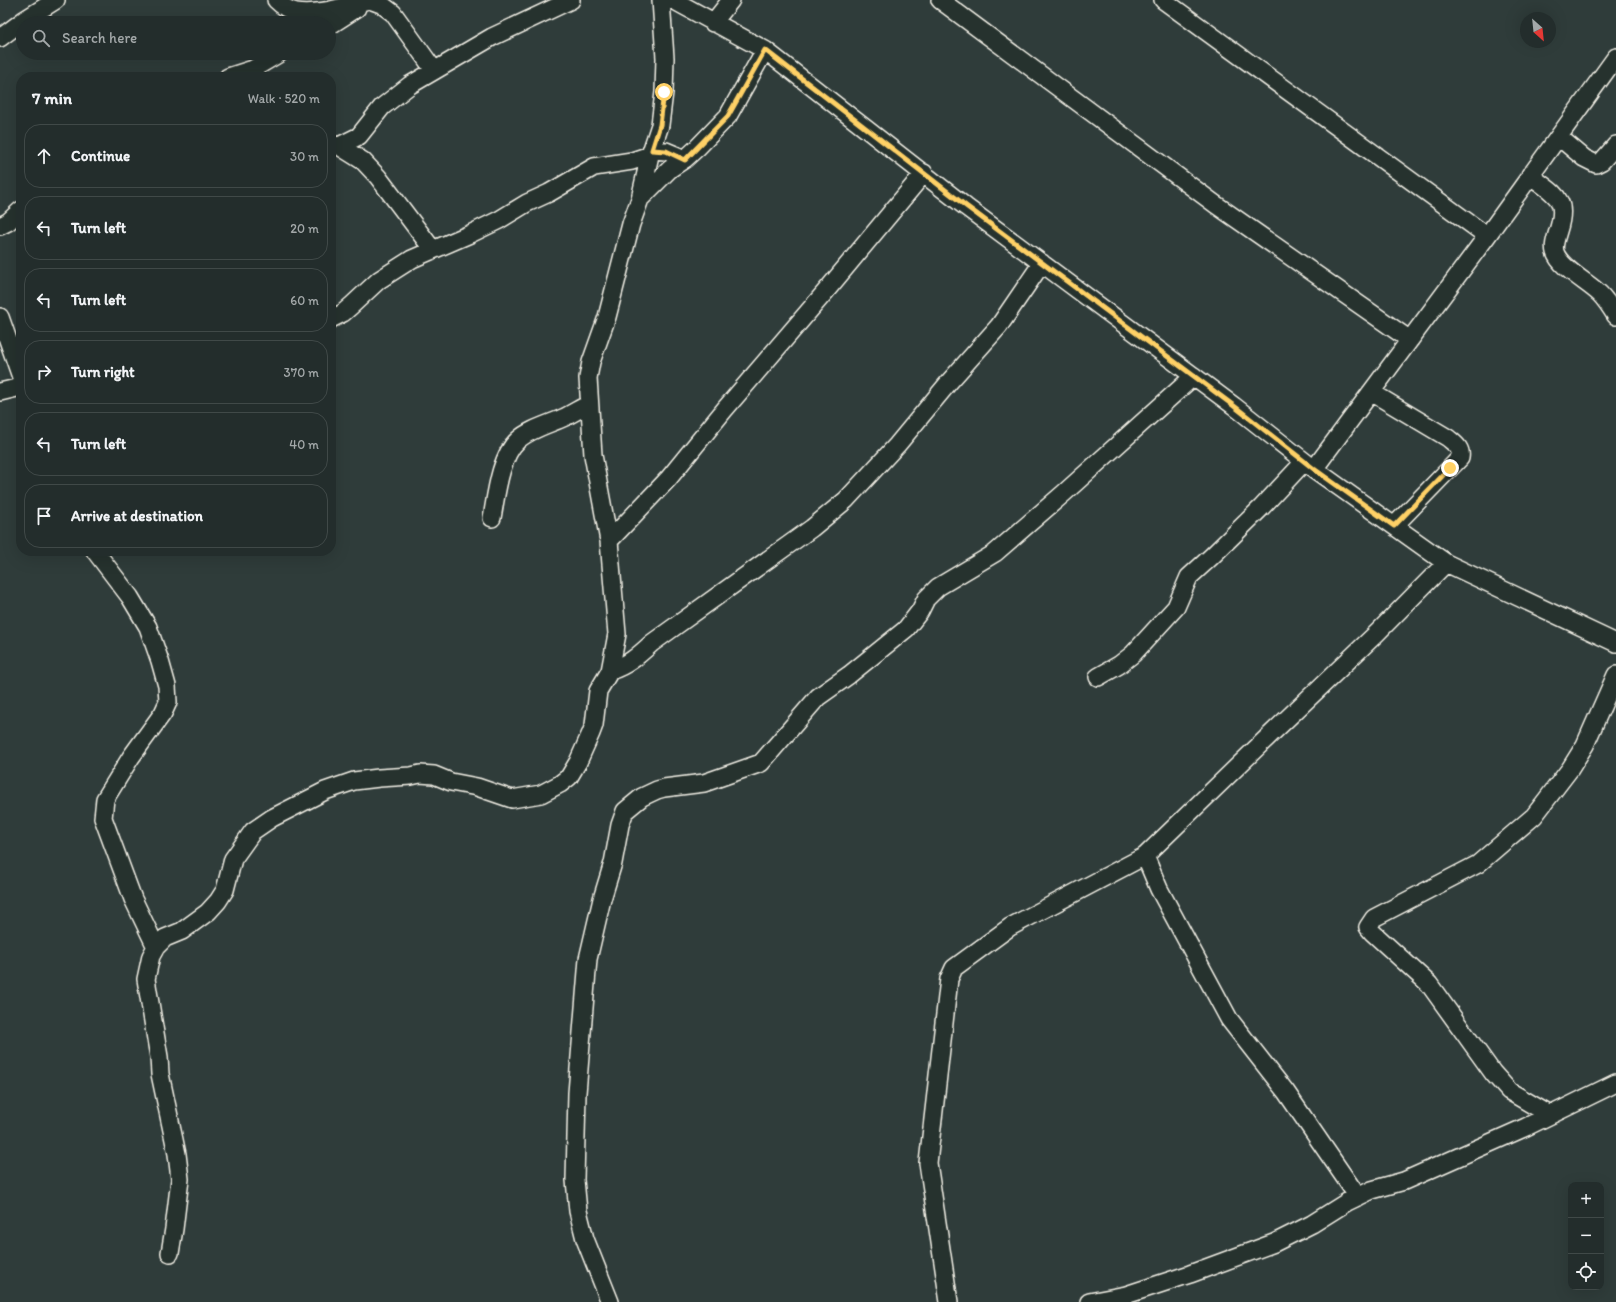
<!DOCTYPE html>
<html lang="en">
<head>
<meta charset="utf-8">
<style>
  body { margin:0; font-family:Itim,sans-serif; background:#2f3938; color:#f1f3f6 }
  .controls { position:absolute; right:12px; bottom:12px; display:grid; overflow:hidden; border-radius:8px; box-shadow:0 4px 16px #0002 }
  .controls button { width:36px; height:36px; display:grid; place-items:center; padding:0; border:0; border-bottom:1px solid #404948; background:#232d2c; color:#f1f3f6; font:20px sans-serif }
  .compass { position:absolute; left:1520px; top:12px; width:36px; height:36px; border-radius:50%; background:#232d2c; box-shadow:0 4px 16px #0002; rotate:153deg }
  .stop { position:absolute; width:12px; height:12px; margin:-9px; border:3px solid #ffd166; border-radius:50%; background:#fff }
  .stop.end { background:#ffd166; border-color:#fff; box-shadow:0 1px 4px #0008 }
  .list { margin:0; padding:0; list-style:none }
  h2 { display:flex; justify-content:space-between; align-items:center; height:52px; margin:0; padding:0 16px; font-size:17px }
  h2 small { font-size:13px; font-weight:400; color:#a3a8a9 }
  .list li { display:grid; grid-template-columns:26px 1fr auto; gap:12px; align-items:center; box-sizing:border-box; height:64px; margin:0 8px 8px; padding:0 8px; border:1px solid #404948; border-radius:16px }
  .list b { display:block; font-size:15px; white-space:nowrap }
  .list em { font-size:13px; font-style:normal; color:#a3a8a9 }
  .icon { flex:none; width:22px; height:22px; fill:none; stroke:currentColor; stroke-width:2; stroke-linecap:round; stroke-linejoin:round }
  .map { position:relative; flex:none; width:1616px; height:1302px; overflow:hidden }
  .search { position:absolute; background:#232d2c; box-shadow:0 4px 16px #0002; left:16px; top:16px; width:320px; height:44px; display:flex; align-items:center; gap:10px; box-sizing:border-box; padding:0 14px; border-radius:22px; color:#a3a8a9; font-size:15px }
  .panel { position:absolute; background:#232d2c; box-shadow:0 4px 16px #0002; left:16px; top:72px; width:320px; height:484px; border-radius:16px }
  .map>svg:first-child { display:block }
</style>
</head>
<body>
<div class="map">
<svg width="1616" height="1302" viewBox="0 0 1616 1302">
  <rect width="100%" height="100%" fill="#2f3c3a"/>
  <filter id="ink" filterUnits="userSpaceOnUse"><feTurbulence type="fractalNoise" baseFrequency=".025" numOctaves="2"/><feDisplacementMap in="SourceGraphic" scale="8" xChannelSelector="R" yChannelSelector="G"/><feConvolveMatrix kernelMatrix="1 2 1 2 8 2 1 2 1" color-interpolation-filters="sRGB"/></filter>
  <g filter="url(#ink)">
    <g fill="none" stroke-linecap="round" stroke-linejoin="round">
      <defs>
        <path id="minor" d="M276,0C279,3 283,6 286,8C306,20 347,6 368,0
          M370,0L381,4L393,13L434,70
          M673,0L765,50L966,207L1234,406L1314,469L1446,563L1616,643
          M940,0L1215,204L1410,340
          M1163,0L1487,236
          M713,23L731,0
          M329,26L357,8
          M0,38L24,20L56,0
          M228,77L253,69L280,53
          M1559,137L1584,158L1596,164L1602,161L1616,145
          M331,145L339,146L363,161L378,177L433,250
          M339,146L359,136L382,107L410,85L492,37L571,0
          M652,150L666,151L685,159
          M1530,175C1554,195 1569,197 1558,231C1556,238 1553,245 1555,252C1560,268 1588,282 1600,294C1606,300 1611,308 1616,316
          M640,199L670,169L685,159L697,148L728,116L765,50
          M0,226L8,222L21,210
          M0,317L21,377
          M331,319L343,313L351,306L379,280L412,259L470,234L499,220L527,203L549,193L594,167L632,161L650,155
          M0,392L21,387
          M1371,392L1448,438C1455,444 1462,448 1460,458L1394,526
          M1314,469L1487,236L1616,57
          M492,518C496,496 500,456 518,440C530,429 550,424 565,417C573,413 581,408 589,404
          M609,541L669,478L725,409L826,291L924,173
          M95,551L130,597L148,627L160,661L167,686L168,702L163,713L131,757L105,799L103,818L133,899L156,947
          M610,671C627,666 639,655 652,643L812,528L846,500L897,445L950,381L999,326L1042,263
          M1098,677L1119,665L1133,654L1176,607L1189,577L1211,557L1261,508L1304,462
          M1145,856L1159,889L1229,1019L1286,1092L1358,1197
          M1550,1115L1509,1091L1493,1073L1429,984L1372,932L1368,927L1374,918L1478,864L1534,816L1570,769L1585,745L1616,675
          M170,1253L174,1229L180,1179L177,1154L160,1074L159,1057L146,979L151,956L156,947L165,938L182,931L208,912L218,901L225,890L233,859L253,831L272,818L325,791L354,781L379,778L411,776L420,774L434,775L451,782L477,787L512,799L541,794L560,784L569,777L578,762L591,733L594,725L598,691L610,671L617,634L609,541L593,455L588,378L591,362L607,317L631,224L640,199L650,155L660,125L664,92L665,58L661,0
          M610,1302L585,1239L578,1211L575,1180L577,1093L588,959L602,899L613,863L620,825L625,811L642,797L657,790L664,788L704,783L761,763L818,697L849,675L906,629L920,611L926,599L938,587L995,553L1063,494L1194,376
          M949,1302L928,1163L949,979L954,968L1010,927L1145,856L1271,734L1377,633L1446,563
          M1089,1302L1126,1295L1190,1274L1274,1243L1312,1224L1347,1202L1372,1190L1404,1181L1526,1127L1616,1083"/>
      </defs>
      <use href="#minor" stroke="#f4f1e8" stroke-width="20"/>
      <use href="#minor" stroke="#26332d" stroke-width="17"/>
    </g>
  </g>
  <g fill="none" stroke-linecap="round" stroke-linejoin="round" filter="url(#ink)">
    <path stroke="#ffd166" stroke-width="5" d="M664,92L660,125L652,150L666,151L685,160L728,116L765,50L966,206L1234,406L1314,469L1394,526L1450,468"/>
  </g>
</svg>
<div class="controls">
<button>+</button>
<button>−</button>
<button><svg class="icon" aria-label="locate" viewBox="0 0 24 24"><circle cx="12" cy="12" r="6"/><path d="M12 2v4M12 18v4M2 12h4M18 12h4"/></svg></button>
</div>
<svg class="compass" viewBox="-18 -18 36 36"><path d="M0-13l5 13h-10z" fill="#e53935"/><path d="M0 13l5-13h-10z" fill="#a3a8a9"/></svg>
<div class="stop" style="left:664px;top:92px"></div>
<div class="stop end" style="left:1450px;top:468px"></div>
<div class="search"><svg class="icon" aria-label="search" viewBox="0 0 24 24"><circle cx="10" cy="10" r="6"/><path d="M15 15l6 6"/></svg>Search here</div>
<section class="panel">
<h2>7 min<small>Walk · 520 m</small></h2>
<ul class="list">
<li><svg class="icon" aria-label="ahead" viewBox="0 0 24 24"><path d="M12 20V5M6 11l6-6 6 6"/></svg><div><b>Continue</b></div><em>30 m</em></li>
<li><svg class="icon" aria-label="left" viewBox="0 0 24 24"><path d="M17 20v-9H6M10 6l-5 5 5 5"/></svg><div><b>Turn left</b></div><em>20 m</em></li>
<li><svg class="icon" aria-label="left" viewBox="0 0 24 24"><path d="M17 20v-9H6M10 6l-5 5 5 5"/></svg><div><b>Turn left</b></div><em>60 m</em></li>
<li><svg class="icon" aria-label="right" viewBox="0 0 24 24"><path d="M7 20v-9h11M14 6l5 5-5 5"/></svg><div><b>Turn right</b></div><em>370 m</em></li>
<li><svg class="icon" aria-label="left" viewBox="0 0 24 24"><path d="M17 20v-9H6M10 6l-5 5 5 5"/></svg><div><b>Turn left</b></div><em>40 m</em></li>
<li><svg class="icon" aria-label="arrive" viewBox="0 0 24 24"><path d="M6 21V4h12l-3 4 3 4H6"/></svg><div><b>Arrive at destination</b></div></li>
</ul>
</section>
</div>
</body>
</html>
